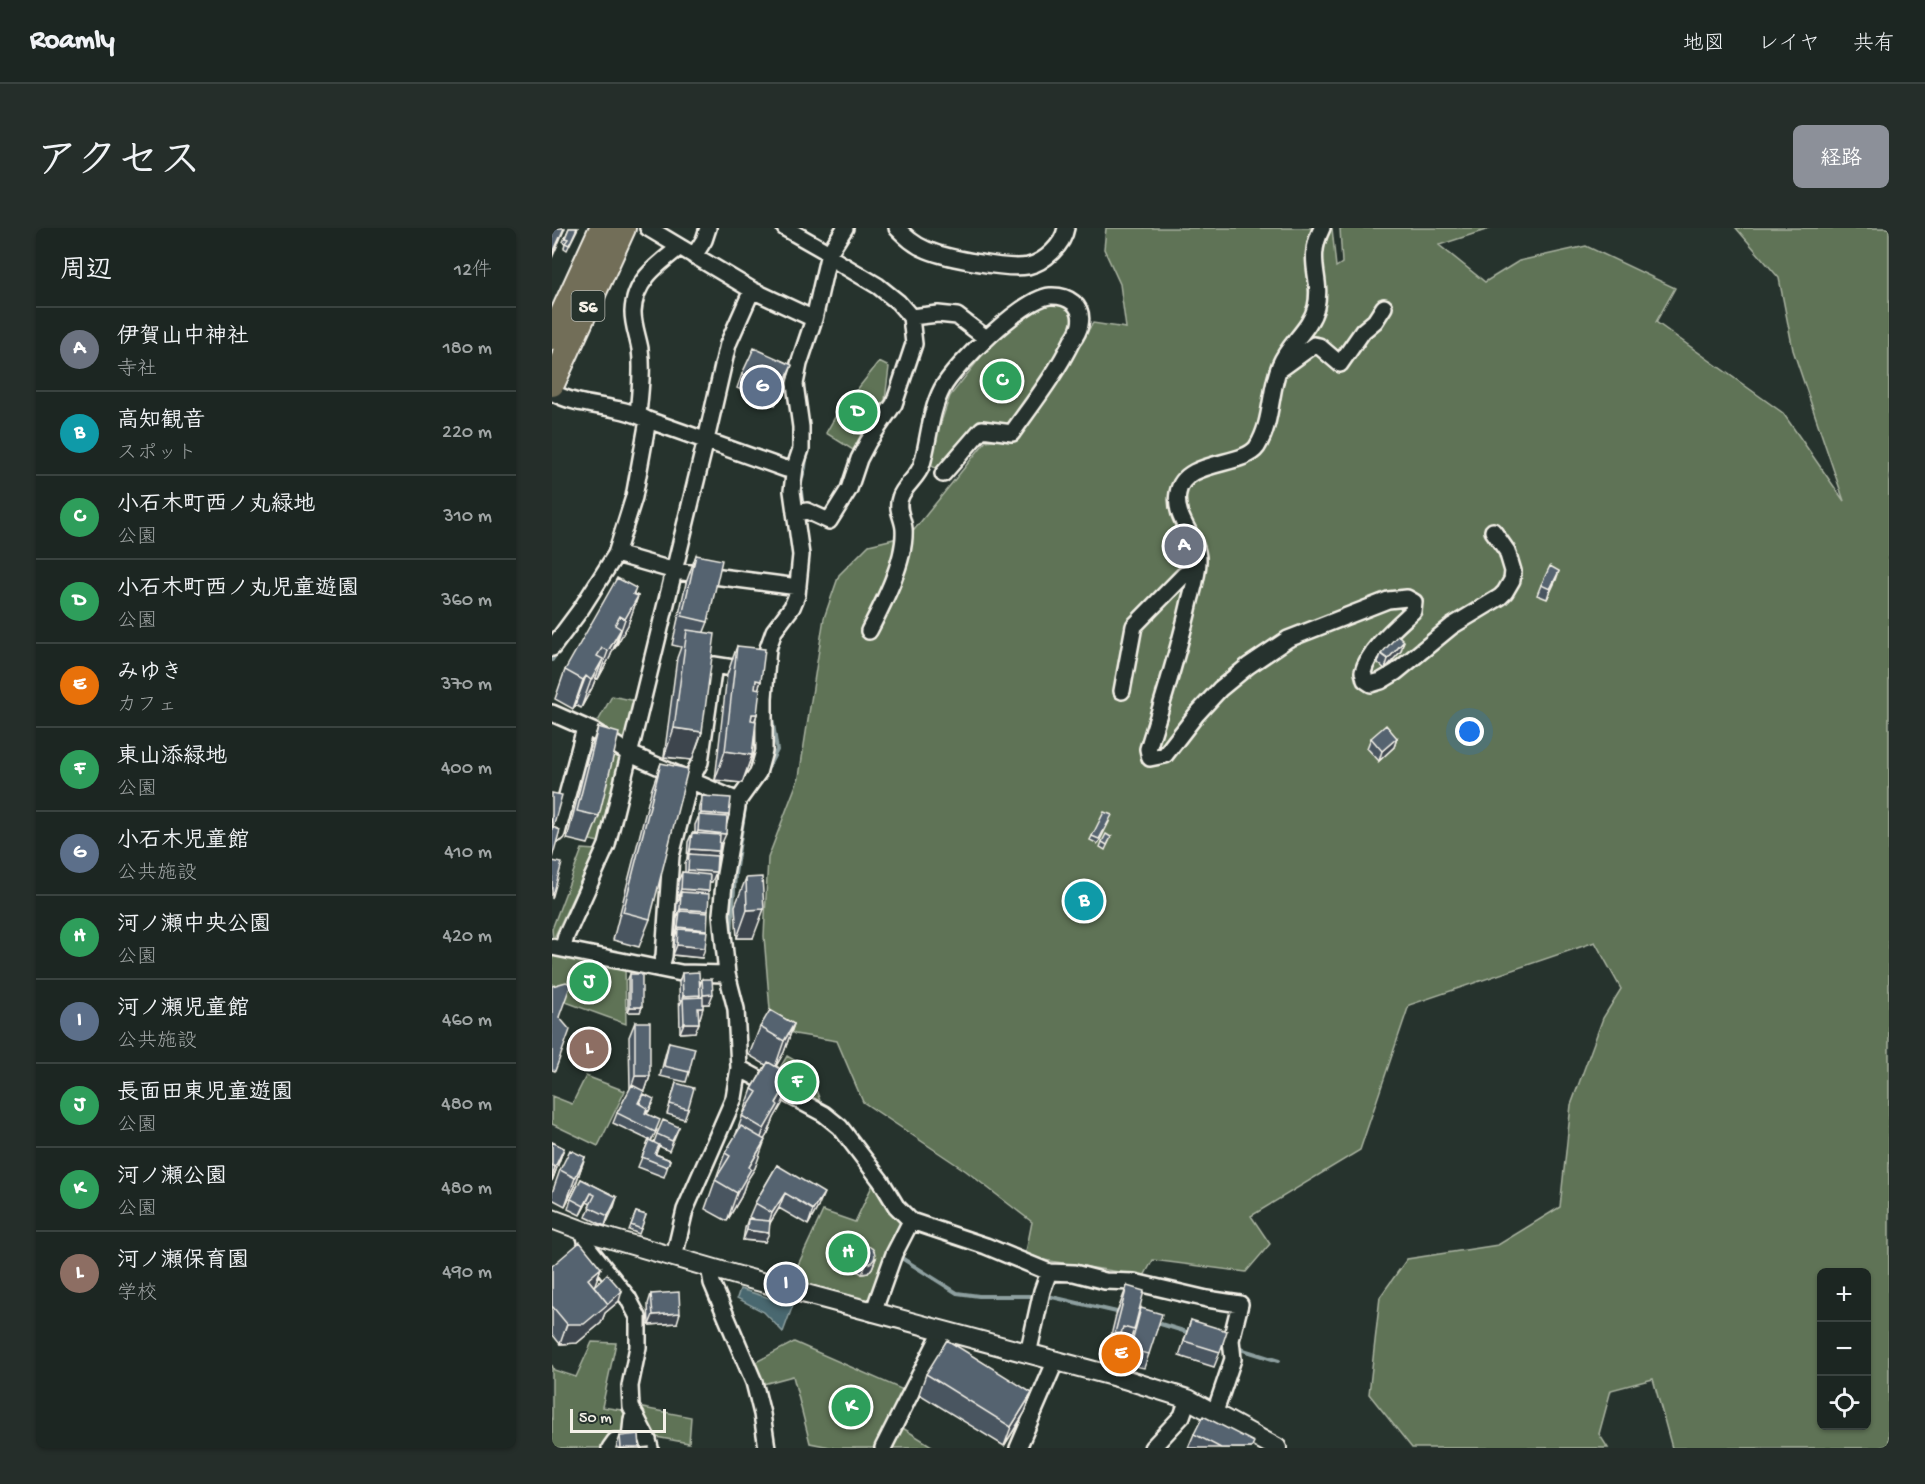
<!DOCTYPE html>
<html lang="ja">
<head>
<meta charset="utf-8">
<style>
  body { margin:0; font-family:"Gochi Hand","Klee One",sans-serif; background:#252e2a; color:#f1f3f6 }
  .controls { position:absolute; right:18px; bottom:18px; display:grid; overflow:hidden; border-radius:9px; box-shadow:0 2px 4px #0004 }
  .controls button { width:54px; height:54px; display:grid; place-items:center; padding:0; border:0; border-bottom:2px solid #3a4340; background:#1c2622; color:#f1f3f6; font:30px sans-serif }
  .scale { position:absolute; left:18px; bottom:15px; width:96px; box-sizing:border-box; padding-left:6px; border:3px solid #f4f1e8; border-top:0; font-size:16px; line-height:21px; white-space:nowrap; color:#f4f1e8; -webkit-text-stroke:4px #26332d; paint-order:stroke }
  .you { position:absolute; left:918px; top:504px; width:21px; height:21px; margin:-15px; border:4px solid #fff; border-radius:50%; background:#1a73e8; box-shadow:0 0 0 9px #1a73e833 }
  .badge { display:grid; place-items:center; width:39px; height:39px; border-radius:50%; background:#8c9099; color:#fff; font-size:20px; font-weight:700 }
  .pin { position:absolute; translate:-50% -50%; border:3px solid #fff; box-shadow:0 2px 6px #0006 }
  .list { margin:0; padding:0; list-style:none }
  h2 { display:flex; justify-content:space-between; align-items:center; height:78px; margin:0; padding:0 24px; font-size:26px }
  h2 small { font-size:20px; font-weight:400; color:#a0a5a5 }
  .list li { display:grid; grid-template-columns:39px 1fr auto; gap:18px; align-items:center; box-sizing:border-box; height:84px; padding:0 24px; border-top:2px solid #3a4340 }
  .list b { display:block; font-size:22px; white-space:nowrap }
  .list p { margin:0; font-size:20px; white-space:nowrap; color:#a0a5a5 }
  .list em { font-size:20px; font-style:normal; color:#a0a5a5 }
  .icon { flex:none; width:33px; height:33px; fill:none; stroke:currentColor; stroke-width:2; stroke-linecap:round; stroke-linejoin:round }
  .map { position:relative; flex:none; width:1337px; height:1220px; overflow:hidden; border-radius:9px }
  header { display:flex; align-items:center; gap:36px; box-sizing:border-box; height:84px; padding:0 30px; background:#1c2622; border-bottom:2px solid #3a4340 }
  header strong { font-size:28px }
  nav { display:flex; gap:33px; margin-inline-start:auto; font-size:21px }
  .intro { display:flex; align-items:center; justify-content:space-between; box-sizing:border-box; height:144px; padding:0 36px }
  h1 { margin:0; font-size:42px }
  .button { padding:15px 27px; border-radius:9px; background:#8c9099; color:#fff; font-size:21px; font-weight:700 }
  main { display:flex; gap:36px; padding:0 36px }
  aside { flex:1; background:#1c2622; border-radius:9px; box-shadow:0 2px 4px #0004 }
  .map>svg:first-child { display:block }
</style>
</head>
<body>
<header>
<strong>Roamly</strong>
<nav><a>地図</a><a>レイヤ</a><a>共有</a></nav>
</header>
<div class="intro"><h1>アクセス</h1><a class="button">経路</a></div>
<main>
<aside>
<h2>周辺<small>12件</small></h2>
<ul class="list">
<li><span class="badge" style="background:#6b7280">A</span><div><b>伊賀山中神社</b><p>寺社</p></div><em>180 m</em></li>
<li><span class="badge" style="background:#0f9aa8">B</span><div><b>高知観音</b><p>スポット</p></div><em>220 m</em></li>
<li><span class="badge" style="background:#2e9e5b">C</span><div><b>小石木町西ノ丸緑地</b><p>公園</p></div><em>310 m</em></li>
<li><span class="badge" style="background:#2e9e5b">D</span><div><b>小石木町西ノ丸児童遊園</b><p>公園</p></div><em>360 m</em></li>
<li><span class="badge" style="background:#e8710a">E</span><div><b>みゆき</b><p>カフェ</p></div><em>370 m</em></li>
<li><span class="badge" style="background:#2e9e5b">F</span><div><b>東山添緑地</b><p>公園</p></div><em>400 m</em></li>
<li><span class="badge" style="background:#5c6f8a">G</span><div><b>小石木児童館</b><p>公共施設</p></div><em>410 m</em></li>
<li><span class="badge" style="background:#2e9e5b">H</span><div><b>河ノ瀬中央公園</b><p>公園</p></div><em>420 m</em></li>
<li><span class="badge" style="background:#5c6f8a">I</span><div><b>河ノ瀬児童館</b><p>公共施設</p></div><em>460 m</em></li>
<li><span class="badge" style="background:#2e9e5b">J</span><div><b>長面田東児童遊園</b><p>公園</p></div><em>480 m</em></li>
<li><span class="badge" style="background:#2e9e5b">K</span><div><b>河ノ瀬公園</b><p>公園</p></div><em>480 m</em></li>
<li><span class="badge" style="background:#8d6e63">L</span><div><b>河ノ瀬保育園</b><p>学校</p></div><em>490 m</em></li>
</ul>
</aside>
<div class="map">
<svg width="1337" height="1220" viewBox="0 0 1337 1220">
  <rect width="100%" height="100%" fill="#26332d"/>
  <filter id="ink" filterUnits="userSpaceOnUse"><feTurbulence type="fractalNoise" baseFrequency=".0167" numOctaves="2"/><feDisplacementMap in="SourceGraphic" scale="12" xChannelSelector="R" yChannelSelector="G"/><feConvolveMatrix kernelMatrix="1 2 1 2 8 2 1 2 1" color-interpolation-filters="sRGB"/></filter>
  <g filter="url(#ink)">
    <path fill="#5e7357" stroke="#a9b2a0" stroke-width="1.5" fill-rule="evenodd" d="M554,0H780L784,39L790,35L788,0H940L887,17L933,54L967,33L1034,18L1123,60L1104,94L1231,185L1292,273L1241,122L1227,50L1184,0H1337V1217L1326,1220H1120L1101,1151L1059,1162L1047,1206L1056,1220H860L817,1166L828,1069L855,1031L946,1017L1008,979L1019,877L1051,790L1069,761L1043,714L857,777L808,922L699,988L718,1016L694,1044L601,1032L592,1048L473,1029L480,994L414,943L311,874L285,813L243,806L219,794L212,708L216,630L247,549L272,390L287,347L317,317L358,307L434,213L459,209L476,192L541,95L574,100L568,56L552,21ZM1270,1044H1314V1198H1270Z
      M496,74L512,75L522,81L523,99L459,199L427,192L404,224L388,243L375,235L398,168L443,111Z
      M327,134L337,139L333,172L310,205L301,222L274,205L290,177L300,168Z
      M60,468L84,473L75,514L70,513L44,497Z
      M60,526L68,529L47,614L38,612Z
      M30,621L43,622L1,712L0,701Z
      M0,726L73,739L74,796L0,769Z
      M235,828L256,840L270,878L222,850Z
      M34,848L73,863L46,918L0,896V868L20,876Z
      M322,954L351,998L318,1072L239,1052L271,983L303,994Z
      M40,1114L64,1115L50,1179L75,1183L74,1205L55,1220H0V1137L2,1142L24,1149Z
      M242,1114L356,1164L341,1194L383,1220H283L258,1215L241,1148L211,1156L202,1135Z
      M91,1180L139,1189L137,1215L104,1209L90,1184Z"/>
    <path fill="#49686f" stroke="#8d9f9f" stroke-width="1.5" d="M188,1061L241,1077L231,1104L212,1084L185,1070Z"/>
    <g fill="none" stroke-linecap="round" stroke-linejoin="round">
      <path stroke="#8d9f9f" stroke-width="4" d="M251,280L248,256L253,240L256,208
        M252,287L253,307
        M223,428L228,409
        M0,432L6,423
        M212,547L225,522L219,483
        M179,708L183,646L194,573
        M342,1011L349,994L345,988
        M348,1029L405,1065L427,1068H478
        M500,1069L569,1085
        M602,1094L638,1105
        M685,1120L727,1133"/>
      <defs>
        <path id="minor" d="M96,0L200,62L262,91
          M233,0L277,25L279,30L326,58L346,74L359,89L362,116L342,176L316,214L307,231L297,261L277,293L255,283L243,285
          M345,0C354,9 362,17 375,22C395,30 455,42 476,38C493,34 511,17 514,0
          M770,0C753,34 771,49 764,79C758,102 737,115 728,137C717,164 721,193 705,219C691,239 632,231 626,265C621,291 647,310 646,333C646,346 641,361 638,373C627,423 611,472 596,521L598,530L613,527L644,487L668,461L696,438L736,411L836,372L855,370L862,374L861,383C844,399 817,421 811,444L813,452L819,456L829,453L844,444L900,398L948,369L953,364L960,352L961,343L955,323L941,303
          M142,28L152,12L156,0
          M359,89L386,86L405,88L434,110
          M726,143L762,117L767,118L788,136L811,103L823,93L832,79
          M0,164C29,181 65,175 96,192L234,241L243,239
          M86,186C88,165 91,142 88,121C86,109 81,97 81,84C82,53 105,37 128,19
          M64,326L123,343L246,359
          M317,403C331,376 354,332 352,301C351,289 344,282 348,270C352,257 366,250 370,236C377,212 378,184 390,161C402,138 472,70 498,68C516,67 532,77 528,97C527,102 523,109 520,113C504,146 481,175 460,205L430,201L391,246
          M0,420L29,381L64,326L82,269L96,192
          M570,463L582,398L632,347L645,342
          M0,485L43,504L78,526L186,573
          M5,605L33,500
          M0,719L129,745L175,746
          M11,720L14,708L55,617L154,212L176,116L200,62
          M109,740L112,728L119,628L138,553L148,534L162,437L194,442
          M187,840L272,886L288,899L329,953L344,978L359,993L434,1018L497,1044L522,1045L553,1053L582,1054L655,1071L688,1076L679,1112L681,1131L663,1184
          M32,1003L35,1018L76,1070L86,1089V1119L78,1158L79,1179L96,1212L98,1220
          M122,1029L133,982L182,870L187,840L184,781L175,746L169,686L173,646L186,573L206,545L212,523V470L216,420L222,403L240,379L245,367L249,327L240,263L243,239L249,221V199L243,156L247,136L262,91L277,25L293,0
          M157,1039L160,1055L202,1154L210,1186L215,1220
          M321,1085L342,1026L359,993
          M476,1126L490,1063L497,1044
          M58,1220L63,1213L78,1211L80,1191L84,1188
          M331,1220L390,1103
          M466,1220L501,1139
          M600,1220L630,1188L636,1171"/>
        <path id="tertiary" d="M0,991L32,1003L187,1048L572,1151L636,1171L725,1220"/>
        <path id="trunk" d="M0,109L50,0
          M0,156L71,0"/>
      </defs>
      <use href="#minor" stroke="#f4f1e8" stroke-width="20"/>
      <use href="#tertiary" stroke="#f4f1e8" stroke-width="22"/>
      <use href="#trunk" stroke="#f4f1e8" stroke-width="28"/>
      <use href="#minor" stroke="#26332d" stroke-width="15"/>
      <use href="#tertiary" stroke="#26332d" stroke-width="18"/>
      <use href="#trunk" stroke="#726e59" stroke-width="24"/>
    </g>
    <path fill="#495560" stroke="#f4f1e8" stroke-width="1.5" d="M17,0H26L15,22L12,20L13,15L11,14Z
      M190,146L235,152L223,177L185,160Z
      M144,327L156,394L152,404L150,504L140,532L112,529L125,430L129,419L120,417L134,355Z
      M1007,343L995,371L985,367L989,357Z
      M84,360L82,366L86,368L76,397L63,420L62,419L58,429L46,451L44,450L40,460L29,480L23,477L21,481L3,471L13,442Z
      M185,418L209,453L206,461L205,486L203,493L200,527L190,555L163,552L175,447Z
      M849,423L833,441L826,435L829,426Z
      M46,499L47,588L36,616L15,611L36,528Z
      M819,510H845L842,519L827,533L815,520Z
      M109,535L98,691L87,719L61,712L99,563Z
      M150,568L177,587L170,615H167V623L160,654H157L156,666L154,703L150,730L121,727L125,690H124L125,674L127,671H125L126,654L130,644L133,645V635L135,631L136,614L140,605H143V597L146,590L147,578Z
      M558,592L546,616L538,612L540,608Z
      M559,609L553,622L548,619L550,614Z
      M194,650L201,710H185L183,678Z
      M130,745L148,757L150,751L157,776H151L148,790H147V795L143,804L128,805L127,754Z
      M78,746L90,779L88,784H76V751Z
      M83,794L98,848L93,863H92L87,875L101,876L95,886L105,902L99,913L61,895L65,885L78,861L77,809Z
      M242,796L232,824L224,838L240,848L230,876L222,890L216,905L212,911L203,940L194,954L189,969L175,993L153,981L173,925L183,909L200,861L214,837L197,827L208,799Z
      M117,814L137,844L134,854L108,848L114,824Z
      M124,855L136,881L132,891L115,886Z
      M127,899L117,923L107,918L104,926L118,932L112,949L86,939L97,912L102,914L105,906Z
      M0,914L12,920L0,953Z
      M33,929L23,958L13,978L0,971V965L8,942Z
      M225,937L266,979L256,997L227,980L218,995L213,1014L191,1012L193,1000L196,991H201L197,989L203,975Z
      M29,951L65,969L53,998L34,989L39,976L35,974L28,987L16,981L19,971Z
      M84,984L94,987L87,1006L77,1002Z
      M305,1025L324,1030L320,1040L316,1045L310,1046L302,1041L301,1035Z
      M0,1038L49,1040L42,1058L67,1073L53,1085L49,1095L25,1115L8,1116L0,1106Z
      M575,1058L584,1094L589,1080L597,1126L592,1140L573,1136L581,1104L572,1130L561,1128L559,1134L553,1133L564,1087Z
      M99,1066L125,1095L97,1097L96,1076Z
      M639,1092L668,1124L662,1139L627,1128Z
      M374,1146L480,1165L473,1184L452,1218L367,1166Z
      M642,1206L700,1220H636Z
      M68,1208L88,1220H97H64Z"/>
    <path fill="#3c454e" stroke="#f4f1e8" stroke-width="1.5" d="M12,0H13L0,30V27Z
      M240,137L235,152L223,177L228,163Z
      M1007,343L1004,352L995,371L998,361Z
      M86,368L76,397L63,420L73,391Z
      M69,401L58,429L46,451L56,423Z
      M852,413L849,423L833,441L836,431Z
      M51,431L40,460L29,480L39,452Z
      M34,448L23,477L21,481L31,452Z
      M204,452L209,453L199,481Z
      M200,486H205L195,514Z
      M122,500L150,504L140,532L112,529Z
      M845,510L842,519L827,533L830,523Z
      M173,523L200,527L190,555L163,552Z
      M149,585L177,587L174,597L147,591Z
      M146,603L174,606L170,615L142,613Z
      M138,621L167,623L163,633L137,626L135,631Z
      M136,642L164,644L160,654L132,652Z
      M129,661L157,663L153,673L129,664L127,671H125Z
      M128,681L156,683L152,693L128,683L125,690H124Z
      M212,681L201,710H185L195,682Z
      M126,699L155,702L151,711L126,701L123,709Z
      M125,717L153,720L150,730L121,727Z
      M161,766L157,776H147L151,767Z
      M148,767L144,777L131,770L128,777L131,768Z
      M78,779H90L88,784H76Z
      M146,780H151L148,790H143Z
      M132,795H147L143,804L128,805Z
      M242,796L232,824L222,842L232,813Z
      M83,848H98L93,863H78Z
      M240,848L230,876L222,890L216,905L202,929L212,901L224,875Z
      M213,912L203,940L194,954L189,969L175,993L185,965L197,939Z
      M12,920L2,948L0,953V949L3,939Z
      M33,929L23,958L13,978L23,950Z
      M39,965L35,974L28,987L32,978Z
      M233,965L227,980L215,1000L220,985Z
      M272,965L266,979L256,997L261,982Z
      M65,969L62,979L53,998L56,988Z
      M195,1002L217,1005L213,1014L191,1012Z
      M324,1030L320,1040L316,1045L310,1046L314,1037Z
      M49,1040L42,1059L36,1051Z
      M70,1063L67,1073L53,1085L49,1095L25,1115L8,1116L15,1096Z
      M128,1085L125,1095L97,1097L101,1087Z
      M480,1165L473,1184L452,1218L459,1199Z"/>
    <path fill="#556370" stroke="#f4f1e8" stroke-width="1.5" d="M0,0H12L0,27Z
      M17,0H25L17,17L13,15L16,11L13,10Z
      M202,120L240,137L228,163L190,146Z
      M144,327L170,332L156,394L130,388Z
      M998,338L1007,343L998,361L989,357Z
      M65,350L84,360L81,366L86,368L73,391L68,388L63,397L69,401L56,423L50,420L45,428L51,431L39,452L34,448L31,452L13,442Z
      M135,402L163,406L150,504L122,500Z
      M846,407L852,413L836,431L829,426Z
      M185,418L213,421L209,453L204,452L203,460L208,461L205,486H200L199,492L204,493L200,527L173,523Z
      M834,497L845,510L830,523L819,510Z
      M46,499L67,505L47,588L25,583Z
      M109,535L136,541L98,691L71,684Z
      M0,565L10,567L1,599L8,602L0,630Z
      M150,568L179,570L177,587L149,585Z
      M552,584L560,587L547,611L540,608Z
      M147,587L175,589L174,606L146,603Z
      M140,605L168,607L167,623L138,621Z
      M554,606L559,609L555,617L550,614Z
      M137,626L165,628L164,644L136,642Z
      M0,633L10,635L0,671Z
      M130,644L158,647L157,663L129,661Z
      M210,649L212,681L195,682L194,650Z
      M129,664L157,666L156,683L128,681Z
      M128,683L156,685L155,702L126,699Z
      M126,701L155,703L153,720L125,717Z
      M147,744L148,767L131,768L130,745Z
      M78,746H90V779H78Z
      M150,751H160L161,766L151,767Z
      M14,754L19,756L7,789L18,802L3,843L0,842V758Z
      M151,769V780H146L147,795H132L131,770Z
      M218,782L242,796L232,813L208,799Z
      M83,794H98V848H83Z
      M117,814L143,820L137,844L112,838Z
      M216,834L240,848L224,875L226,877L212,901L190,888L205,864L200,861Z
      M124,855L142,860L136,881L118,876Z
      M80,857L92,863L86,875L95,880L93,885L108,892L103,904L65,885Z
      M92,866L102,871L97,883L94,882L95,880L88,875Z
      M111,892L127,899L120,913L105,906Z
      M189,898L213,912L197,939L199,941L185,965L163,952L178,928L173,925Z
      M97,912L107,917L103,926L118,932L115,939L90,929Z
      M0,914L12,920L3,939L0,937Z
      M18,922L33,929L23,950L8,942Z
      M225,937L272,965L261,982L233,965L220,985L203,975Z
      M29,951L65,969L56,988L37,979L43,967L39,965L32,978L19,971Z
      M84,984L94,987L89,1001L79,997Z
      M196,991L218,993L217,1005L195,1002Z
      M28,1014L49,1040L36,1051L56,1076L32,1096H15L0,1078V1038Z
      M305 1027a9 9 0 1 1 18 0a9 9 0 1 1-18 0Z
      M55,1046L70,1063L56,1076L42,1058Z
      M575,1058L592,1063L582,1102L571,1099L569,1106L563,1105Z
      M127,1064L128,1085L101,1087L99,1066Z
      M589,1080L610,1086L597,1126L578,1122Z
      M639,1092L675,1103L668,1124L632,1113Z
      M395,1112L480,1165L459,1199L374,1146Z
      M651,1188L702,1214L699,1220H669L642,1206Z
      M87,1206L88,1220L97,1219V1220H69L68,1208Z"/>
  </g>
  <g text-anchor="middle" stroke-width="4.5" stroke-linejoin="round" paint-order="stroke">
    <rect fill="#26332d" stroke="#b6b8b0" stroke-width="1.5" x="19.5" y="63" width="33" height="30" rx="4.5"/>
    <g font-size="18" font-weight="bold" fill="#f4f1e8">
      <text x="36" y="84">56</text>
    </g>
  </g>
</svg>
<div class="controls">
<button>+</button>
<button>−</button>
<button><svg class="icon" aria-label="locate" viewBox="0 0 24 24"><circle cx="12" cy="12" r="6"/><path d="M12 2v4M12 18v4M2 12h4M18 12h4"/></svg></button>
</div>
<div class="scale">50 m</div>
<div class="you"></div>
<div class="pin badge" style="left:632px;top:318px;background:#6b7280">A</div>
<div class="pin badge" style="left:532px;top:673px;background:#0f9aa8">B</div>
<div class="pin badge" style="left:450px;top:153px;background:#2e9e5b">C</div>
<div class="pin badge" style="left:306px;top:184px;background:#2e9e5b">D</div>
<div class="pin badge" style="left:569px;top:1126px;background:#e8710a">E</div>
<div class="pin badge" style="left:245px;top:854px;background:#2e9e5b">F</div>
<div class="pin badge" style="left:210px;top:159px;background:#5c6f8a">G</div>
<div class="pin badge" style="left:296px;top:1025px;background:#2e9e5b">H</div>
<div class="pin badge" style="left:234px;top:1056px;background:#5c6f8a">I</div>
<div class="pin badge" style="left:37px;top:754px;background:#2e9e5b">J</div>
<div class="pin badge" style="left:299px;top:1179px;background:#2e9e5b">K</div>
<div class="pin badge" style="left:37px;top:821px;background:#8d6e63">L</div>
</div>
</main>
</body>
</html>
